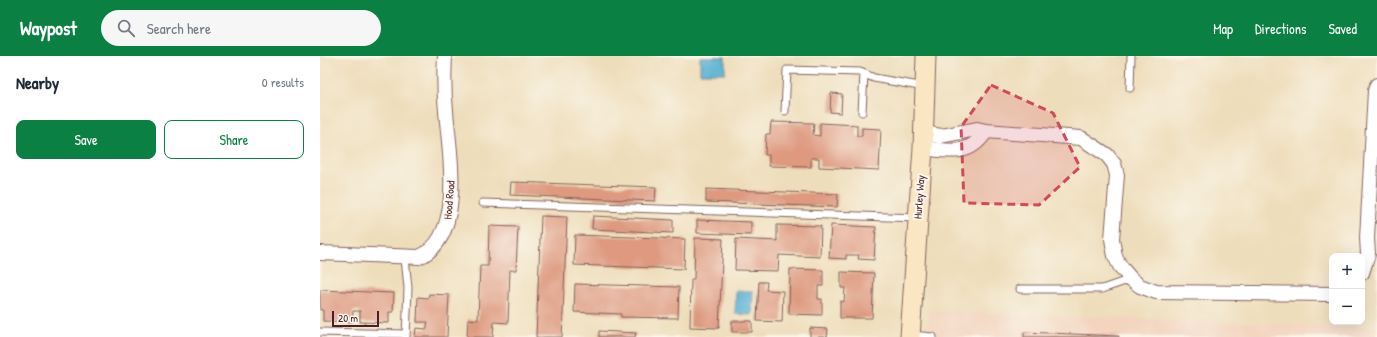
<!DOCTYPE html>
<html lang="en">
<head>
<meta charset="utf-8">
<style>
  body { margin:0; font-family:"Patrick Hand",sans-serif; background:#f6f6f7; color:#1f2937 }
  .controls { position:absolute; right:12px; bottom:12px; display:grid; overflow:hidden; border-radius:8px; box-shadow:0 4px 16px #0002 }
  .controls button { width:36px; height:36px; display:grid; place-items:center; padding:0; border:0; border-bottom:1px solid #e0e1e3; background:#fff; color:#1f2937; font:20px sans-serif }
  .scale { position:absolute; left:12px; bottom:10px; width:47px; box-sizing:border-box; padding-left:4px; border:2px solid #4a1f2b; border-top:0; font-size:11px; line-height:14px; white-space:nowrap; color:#4a1f2b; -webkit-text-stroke:3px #fbf7ec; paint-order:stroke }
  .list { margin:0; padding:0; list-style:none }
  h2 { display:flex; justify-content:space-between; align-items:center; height:52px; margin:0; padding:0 16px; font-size:17px }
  h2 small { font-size:13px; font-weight:400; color:#747a83 }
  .actions { display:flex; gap:8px; padding:12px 16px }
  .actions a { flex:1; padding:9px 0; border:1px solid #0b8043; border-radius:8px; text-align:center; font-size:14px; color:#0b8043 }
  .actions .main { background:#0b8043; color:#fff }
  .icon { flex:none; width:22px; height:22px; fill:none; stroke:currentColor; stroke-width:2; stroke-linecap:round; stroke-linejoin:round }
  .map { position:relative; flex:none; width:1057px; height:281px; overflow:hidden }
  header { display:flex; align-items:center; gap:24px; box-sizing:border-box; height:56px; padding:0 20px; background:#0b8043; color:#fff }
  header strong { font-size:19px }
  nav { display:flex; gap:22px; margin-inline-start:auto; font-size:14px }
  .search { width:280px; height:36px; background:#f6f6f7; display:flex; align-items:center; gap:10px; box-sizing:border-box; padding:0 14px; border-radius:22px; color:#747a83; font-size:15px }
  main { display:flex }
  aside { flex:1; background:#fff }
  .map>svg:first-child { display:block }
</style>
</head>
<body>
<header>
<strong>Waypost</strong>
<div class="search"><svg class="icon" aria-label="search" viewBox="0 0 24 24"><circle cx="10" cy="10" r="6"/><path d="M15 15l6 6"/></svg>Search here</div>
<nav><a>Map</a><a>Directions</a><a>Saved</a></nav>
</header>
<main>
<aside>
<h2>Nearby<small>0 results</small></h2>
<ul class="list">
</ul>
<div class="actions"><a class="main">Save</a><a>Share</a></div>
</aside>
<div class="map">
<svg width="1057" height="281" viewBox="0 0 1057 281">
  <rect width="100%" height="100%" fill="#fbf7ec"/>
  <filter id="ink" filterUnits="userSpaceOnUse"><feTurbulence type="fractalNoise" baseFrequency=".025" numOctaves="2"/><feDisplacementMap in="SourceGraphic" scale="8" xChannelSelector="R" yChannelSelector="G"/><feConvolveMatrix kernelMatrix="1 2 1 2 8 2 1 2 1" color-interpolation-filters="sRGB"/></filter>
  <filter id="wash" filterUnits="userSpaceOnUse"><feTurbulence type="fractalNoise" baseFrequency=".012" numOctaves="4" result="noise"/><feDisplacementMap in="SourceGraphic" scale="16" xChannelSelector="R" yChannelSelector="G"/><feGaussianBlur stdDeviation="0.9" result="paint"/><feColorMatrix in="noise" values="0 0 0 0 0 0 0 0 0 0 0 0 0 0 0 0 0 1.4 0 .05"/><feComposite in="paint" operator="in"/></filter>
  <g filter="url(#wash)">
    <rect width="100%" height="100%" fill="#eeddba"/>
    <path fill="#f3d4bf" d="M609,255L1057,271V281H608Z"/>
    <path fill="#53afd1" stroke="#4e677e" d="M380,1H405V17H380Z
      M416,235H433L432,259L415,258Z"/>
    <g id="blocks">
      <path fill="#de997f" d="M511,37L522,38L521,57L510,56Z
        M451,66L494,67L493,79L500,80V67L537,69V80H542V72L561,73L559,114L499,111V102H491V111L449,110V99H445L446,78H450Z
        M191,126L336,131L335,145L190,139Z
        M386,133L518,138L517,151L386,146Z
        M221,160L247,161L242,281H216Z
        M273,160L353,164V177L272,173Z
        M377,164L431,166V179L377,177Z
        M457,169L501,170L500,201L459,199L458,215L415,214L416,183L457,185Z
        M511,169L556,171L554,204L538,203L539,199H526V203L509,202Z
        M169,170L198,171L196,214H190L188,267L174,266L173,281H147L148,263L158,264L160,210H168Z
        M255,179L365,183L364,213L254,209Z
        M375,182L403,183L399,272L370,271L371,223H374Z
        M470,213L503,214V230H498V243H502V259L469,258Z
        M521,216L554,217L552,262H520V245L524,246L525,232H521Z
        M439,226H447L446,234L463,235L462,266L437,265Z
        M255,228L359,231L358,262L301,261V258L254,256Z
        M0,234L74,237L73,256H69V267L40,266V255H33L32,266L3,265V254H0Z
        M109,238L129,239L127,281H95L96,272L107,273V269L108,266H97L98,241L108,242Z
        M412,265H432V276H412Z
        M490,272L508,273L507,281H490Z
        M279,275L316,277L315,281H279Z
        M704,276L799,280V281H704Z"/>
    </g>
  </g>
  <g filter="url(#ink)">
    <use href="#blocks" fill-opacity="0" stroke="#83625d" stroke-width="1"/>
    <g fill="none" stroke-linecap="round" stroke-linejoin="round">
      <defs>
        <path id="lane" d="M810,32L811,0
          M465,55L467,14L540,16L554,22L605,31
          M542,56L544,18
          M163,147L598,162
          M85,202L88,232L86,281
          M700,233H782L811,223
          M0,276L86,278
          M591,279L613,281"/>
        <path id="street" d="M666,75L761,82L787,99L794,108L797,119L792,183L795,200L800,210L811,223L820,230L836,236L1012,238
          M603,92C629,95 650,101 666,75L657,73L621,80L603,77
          M0,197L99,201C146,181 129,95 126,55C124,37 124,18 125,0
          M1042,217L1048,198L1047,182L1055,35L1057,29"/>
        <path id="secondary" d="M590,281L603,92L606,0"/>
      </defs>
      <use href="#lane" stroke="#83625d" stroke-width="9"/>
      <use href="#street" stroke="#83625d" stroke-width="16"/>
      <use href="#secondary" stroke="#83625d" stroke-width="21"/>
      <use href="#lane" stroke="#fff" stroke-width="7"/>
      <use href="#street" stroke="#fff" stroke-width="14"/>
      <use href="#secondary" stroke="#fbe6c4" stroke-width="19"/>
    </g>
  </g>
  <path fill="#d1495b" fill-opacity="0.2" stroke="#d1495b" stroke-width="3" stroke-dasharray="8 5" stroke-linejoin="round" d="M671,29L733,57L760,111L719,149L644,147L641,71Z"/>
  <g text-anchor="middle" stroke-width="4" stroke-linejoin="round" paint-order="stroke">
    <g font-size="11" fill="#4a1f2b" stroke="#fbf7ec">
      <text transform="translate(599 141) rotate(-86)" y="4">Hurley Way</text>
      <text transform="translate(129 144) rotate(-85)" y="4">Hood Road</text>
    </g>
  </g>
</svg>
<div class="controls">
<button>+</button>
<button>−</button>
</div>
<div class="scale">20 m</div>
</div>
</main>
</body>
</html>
